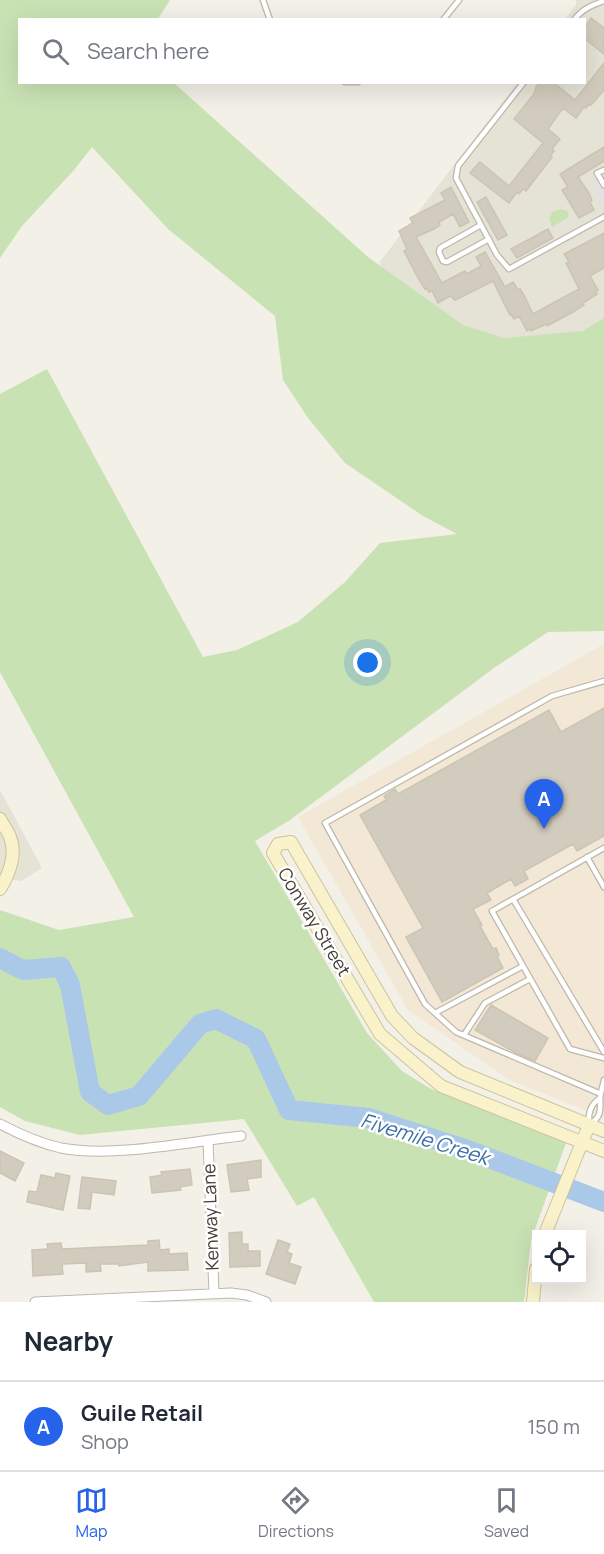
<!DOCTYPE html>
<html lang="en">
<head>
<meta charset="utf-8">
<style>
  body { margin:0; font-family:Manrope,sans-serif; background:#f2f2f3; color:#1f2937 }
  .controls { position:absolute; right:18px; bottom:18px; display:grid; overflow:hidden; border-radius:0px; box-shadow:0 6px 24px #0002 }
  .controls button { width:54px; height:54px; display:grid; place-items:center; padding:0; border:0; border-bottom:2px solid #e0e1e3; background:#fff; color:#1f2937; font:30px sans-serif }
  .you { position:absolute; left:368px; top:663px; width:21px; height:21px; margin:-15px; border:4px solid #fff; border-radius:50%; background:#1a73e8; box-shadow:0 0 0 9px #1a73e833 }
  .badge { display:grid; place-items:center; width:39px; height:39px; border-radius:50%; background:#2563eb; color:#fff; font-size:20px; font-weight:700 }
  .pin { position:absolute; translate:-50% -50px; filter:drop-shadow(0 2px 3px #0008) }
  .pin::after { content:''; position:absolute; top:32px; width:21px; height:18px; background:inherit; clip-path:polygon(0 0,100% 0,50% 100%) }
  .list { margin:0; padding:0; list-style:none }
  h2 { display:flex; justify-content:space-between; align-items:center; height:78px; margin:0; padding:0 24px; font-size:26px }
  h2 small { font-size:20px; font-weight:400; color:#747a83 }
  .list li { display:grid; grid-template-columns:39px 1fr auto; gap:18px; align-items:center; box-sizing:border-box; height:90px; padding:0 24px; border-top:2px solid #e0e1e3 }
  .list b { display:block; font-size:22px; white-space:nowrap }
  .list p { margin:0; font-size:20px; white-space:nowrap; color:#747a83 }
  .list em { font-size:20px; font-style:normal; color:#747a83 }
  .icon { flex:none; width:33px; height:33px; fill:none; stroke:currentColor; stroke-width:2; stroke-linecap:round; stroke-linejoin:round }
  .map { position:relative; flex:none; width:604px; height:1302px; overflow:hidden }
  .search { position:absolute; background:#fff; box-shadow:0 6px 24px #0002; left:18px; right:18px; top:18px; height:66px; display:flex; align-items:center; gap:15px; box-sizing:border-box; padding:0 21px; border-radius:0px; color:#747a83; font-size:22px }
  .sheet { height:168px; background:#fff }
  nav { display:flex; justify-content:space-around; align-items:center; box-sizing:border-box; height:84px; border-top:2px solid #e0e1e3; background:#fff; font-size:16px; color:#747a83 }
  nav a { display:grid; justify-items:center; gap:3px }
  nav .on { color:#2563eb }
  .map>svg:first-child { display:block }
</style>
</head>
<body>
<div class="map">
<svg width="604" height="1302" viewBox="0 0 604 1302">
  <rect width="100%" height="100%" fill="#f2f0e7"/>
  <path fill="#e5e2d6" d="M576,0H604V335L579,345L475,338L389,275L379,263L517,83L584,82V20L565,19L576,5Z
    M0,790L42,868L21,881L0,878Z"/>
  <path fill="#f2e8d5" d="M604,644V1117L511,1081L408,1010L298,817Z"/>
  <path fill="#c9e2b4" d="M0,0H170L158,19L20,20V82L174,83L368,257L463,325L504,338L583,331L604,318V631L548,632L494,668L290,820L255,841L367,1033L402,1071L431,1089L566,1143L531,1240L524,1302H374L314,1197L297,1206L244,1119L80,1135L25,1121L0,1107V910L59,930L134,917L0,672V394L47,369L203,657L237,650L298,622L345,582L380,543L457,534L423,516L345,463L308,418L283,380L275,316L168,229L92,147L74,170L22,226L0,258Z
    M560,209L567,211L569,217L552,227L549,219L552,212Z"/>
  <path fill="#e3e2df" d="M604,175V208L603,209L590,185Z"/>
  <g fill="none" stroke-linecap="round" stroke-linejoin="round">
    <path stroke="#aac9e9" stroke-width="20" d="M0,958L23,970L61,967L70,985L90,1092L108,1105L139,1096L200,1024L216,1019L256,1039L289,1110L369,1118L468,1150L604,1202"/>
  </g>
  <path fill="#d2ccbe" stroke="#ccc4b2" stroke-width="1.5" d="M591,18L604,28V54L585,39V27Z
    M604,63V90L591,105L589,104L586,108L584,107L576,118L563,108L548,129L560,139L552,149L554,151L550,156L552,157L526,191L523,189L519,194L517,192L509,203L470,173L480,162L509,186L543,143L514,119L534,94L536,87L540,82H553L575,100Z
    M604,147V161L578,177L589,193L592,200L590,202L594,210L579,218L562,190L568,187L560,174Z
    M451,187L469,222L460,227L453,214L439,222L440,225L434,229L416,237L442,283L459,274L465,271L467,274L481,266L476,257L485,252L505,287L513,282L518,290L520,289L524,295L533,314L579,289L566,263L569,262L564,254L604,233V268L590,276L598,290L596,292L597,294L583,303L584,305L573,312L547,326L546,324L531,331L530,329L527,331L519,316L514,319L511,314L510,315L493,281L455,300L450,296L438,303L432,291L429,292L426,288L425,289L418,278L404,251L407,249L399,231L413,223L410,218L445,200L441,193Z
    M486,197L507,235L498,240L477,202Z
    M548,229L553,238L517,258L511,249Z
    M604,708V836L577,851L573,844L524,871L528,879L515,886L511,879L487,893L491,900L473,909L482,925L480,926L493,949L496,948L499,955L497,956L503,968L442,1002L406,937L423,928L360,815L386,800L384,796L395,789L398,794L549,710L561,732Z
    M491,1005L548,1038L535,1061L516,1053L475,1030Z
    M0,1151L24,1163L15,1181L0,1173Z
    M261,1160V1177L247,1179L249,1190L231,1192L227,1165Z
    M190,1169L192,1185L180,1187L181,1190L152,1193L150,1177L162,1175L161,1172Z
    M56,1173L70,1176L63,1210L27,1202L29,1191L37,1192L41,1175L55,1178Z
    M82,1177L116,1181L114,1195L92,1192L90,1209L78,1208Z
    M242,1232V1244H248V1251H260V1266L230,1267L229,1233Z
    M159,1240L160,1250L169,1249V1254L187,1253L188,1270L148,1271V1262L119,1266L118,1264H100L101,1271L86,1272V1263L62,1264L63,1274L33,1276L32,1250L48,1249L47,1244L61,1243L62,1249L148,1245V1241Z
    M278,1240L290,1244L287,1252L292,1254L289,1263L301,1267L295,1284L266,1274Z"/>
  <g fill="none" stroke-linecap="round" stroke-linejoin="round">
    <defs>
      <path id="lane" d="M263,0L270,20
        M443,20L459,0
        M574,20C582,9 592,5 604,1
        M345,82H358
        M524,82L458,166L456,178L497,255L509,269L604,217
        M604,170L597,173L604,185
        M481,225L440,248L439,252L443,261L447,262L489,239
        M604,848L492,911L570,1049L604,1058
        M587,857L604,887
        M513,899L604,1052
        M435,1013L523,966
        M464,1035L485,1003L530,979
        M601,1094L456,1032L425,1004L325,823L552,696L604,681
        M600,1098C590,1105 588,1113 589,1125C600,1118 601,1112 600,1100C600,1094 603,1086 604,1080"/>
      <path id="street" d="M0,1124C19,1134 39,1143 61,1148C113,1158 187,1142 241,1136
        M208,1140L214,1293
        M35,1302L231,1293L247,1295L266,1302"/>
      <path id="secondary" d="M0,819C3,825 8,831 10,837C17,854 9,875 0,889
        M604,1131L460,1072L413,1038L392,1016L291,842L278,844L273,853L380,1034L441,1086L604,1151
        M545,1234L589,1125
        M533,1302L536,1269"/>
    </defs>
    <use href="#lane" stroke="#bcb8ab" stroke-width="7"/>
    <use href="#street" stroke="#bcb8ab" stroke-width="11"/>
    <use href="#secondary" stroke="#cdc49b" stroke-width="14"/>
    <use href="#lane" stroke="#fff" stroke-width="4.5"/>
    <use href="#street" stroke="#fff" stroke-width="9"/>
    <use href="#secondary" stroke="#f9f2ca" stroke-width="12"/>
  </g>
  <g text-anchor="middle" stroke-width="5" stroke-linejoin="round" paint-order="stroke">
    <g font-size="18" fill="#444037" stroke="#fff">
      <text transform="translate(314 922) rotate(59)" y="6">Conway Street</text>
      <text transform="translate(211 1217) rotate(-92)" y="6">Kenway Lane</text>
    </g>
    <g font-size="20" font-style="italic" fill="#3b6fa5" stroke="#fff">
      <text transform="translate(425 1139) rotate(17)" y="7">Fivemile Creek</text>
    </g>
  </g>
</svg>
<div class="controls">
<button><svg class="icon" aria-label="locate" viewBox="0 0 24 24"><circle cx="12" cy="12" r="6"/><path d="M12 2v4M12 18v4M2 12h4M18 12h4"/></svg></button>
</div>
<div class="you"></div>
<div class="pin badge" style="left:544px;top:829px">A</div>
<div class="search"><svg class="icon" aria-label="search" viewBox="0 0 24 24"><circle cx="10" cy="10" r="6"/><path d="M15 15l6 6"/></svg>Search here</div>
</div>
<section class="sheet">
<h2>Nearby<small></small></h2>
<ul class="list">
<li><span class="badge">A</span><div><b>Guile Retail</b><p>Shop</p></div><em>150 m</em></li>
</ul>
</section>
<nav>
<a class="on"><svg class="icon" aria-label="map" viewBox="0 0 24 24"><path d="M3 6l6-2 6 2 6-2v14l-6 2-6-2-6 2zM9 4v14M15 6v14"/></svg>Map</a>
<a><svg class="icon" aria-label="directions" viewBox="0 0 24 24"><path d="M12 3l9 9-9 9-9-9zM9 14v-3h6M13 9l2 2-2 2"/></svg>Directions</a>
<a><svg class="icon" aria-label="saved" viewBox="0 0 24 24"><path d="M7 4h10v16l-5-4-5 4z"/></svg>Saved</a>
</nav>
</body>
</html>
